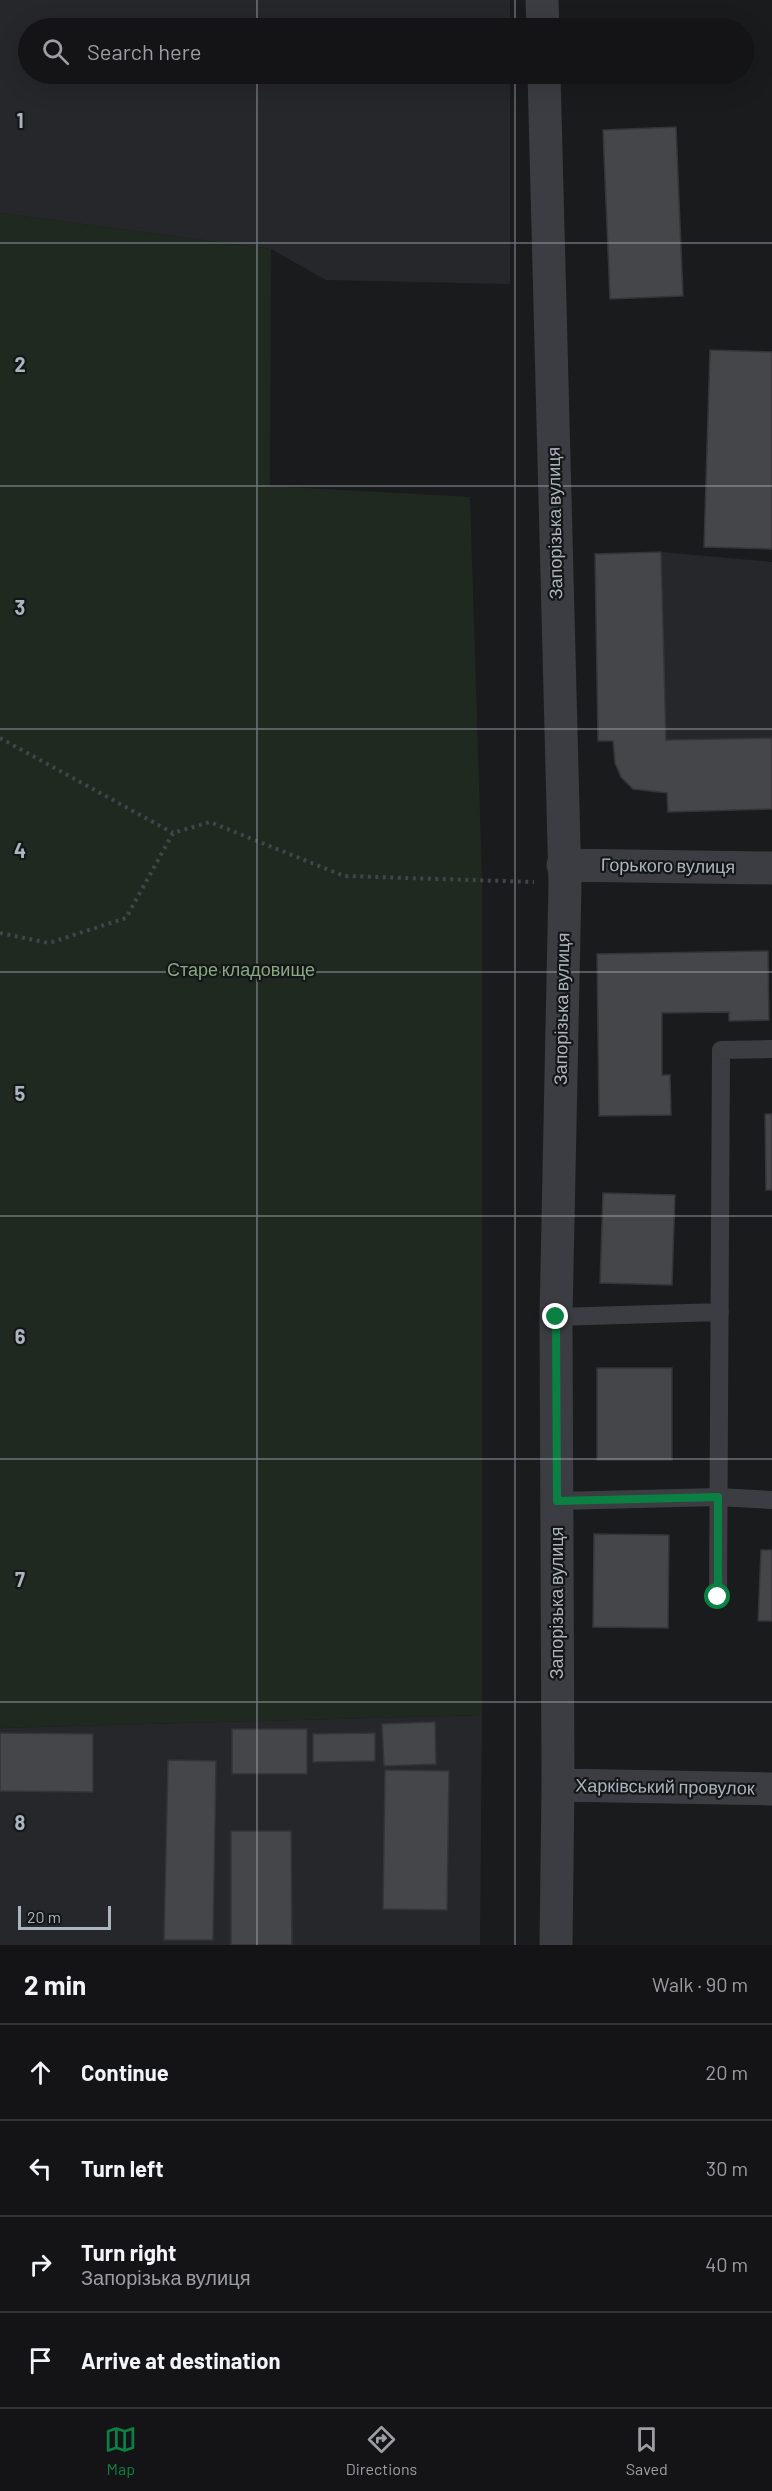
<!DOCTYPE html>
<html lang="en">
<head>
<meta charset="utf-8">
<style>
  body { margin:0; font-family:Barlow,sans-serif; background:#1d1d1f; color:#f1f3f6 }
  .scale { position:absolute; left:18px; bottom:15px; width:93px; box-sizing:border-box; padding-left:6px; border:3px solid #abb5bd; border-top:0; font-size:16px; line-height:21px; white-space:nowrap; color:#abb5bd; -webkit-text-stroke:4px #151618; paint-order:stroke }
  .stop { position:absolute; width:18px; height:18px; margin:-14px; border:4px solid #0b8043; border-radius:50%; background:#fff }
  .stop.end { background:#0b8043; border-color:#fff; box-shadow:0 2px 6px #0008 }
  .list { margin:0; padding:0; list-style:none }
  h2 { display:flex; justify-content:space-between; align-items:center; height:78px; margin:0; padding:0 24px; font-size:26px }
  h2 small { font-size:20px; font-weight:400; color:#9d9ea1 }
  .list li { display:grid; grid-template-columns:39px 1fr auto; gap:18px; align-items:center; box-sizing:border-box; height:96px; padding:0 24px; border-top:2px solid #333335 }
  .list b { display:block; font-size:22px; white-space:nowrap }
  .list p { margin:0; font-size:20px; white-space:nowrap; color:#9d9ea1 }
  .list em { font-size:20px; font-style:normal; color:#9d9ea1 }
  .icon { flex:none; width:33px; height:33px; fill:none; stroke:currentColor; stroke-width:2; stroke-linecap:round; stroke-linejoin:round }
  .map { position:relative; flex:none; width:772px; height:1945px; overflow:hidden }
  .search { position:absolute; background:#141416; box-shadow:0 6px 24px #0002; left:18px; right:18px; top:18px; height:66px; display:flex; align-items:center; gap:15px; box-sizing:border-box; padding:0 21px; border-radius:33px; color:#9d9ea1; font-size:22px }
  .sheet { height:462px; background:#141416 }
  nav { display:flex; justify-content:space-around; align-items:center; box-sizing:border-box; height:84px; border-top:2px solid #333335; background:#141416; font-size:16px; color:#9d9ea1 }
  nav a { display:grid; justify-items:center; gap:3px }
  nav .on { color:#0b8043 }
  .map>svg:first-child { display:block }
</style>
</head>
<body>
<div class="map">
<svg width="772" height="1945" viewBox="0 0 772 1945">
  <rect width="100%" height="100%" fill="#1a1b1d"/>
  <path fill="#26272a" d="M0,0H510V28H28V74H510V284L326,280L271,249L0,213Z
    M661,552L772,562V738L666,740Z
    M482,1715L480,1945H0V1728Z"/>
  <path fill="#20291f" d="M0,213L271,249L270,486L470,497L482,879V1715L0,1728Z"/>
  <path fill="#44464a" stroke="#343539" stroke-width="1.5" d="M676,127L683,296L610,299L603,130Z
    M710,350L772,352V549L704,547Z
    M661,552L666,740L772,738V809L668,812L667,793L633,789L621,777L615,763L613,741H598L595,554Z
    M768,951L769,1020L729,1021V1012L662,1013V1075H670L671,1115L599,1116L597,954Z
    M765,1114H772V1190H766Z
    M603,1193L675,1195L672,1285L600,1283Z
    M597,1368H672V1460H597Z
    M594,1534L669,1535L668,1628L593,1627Z
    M761,1550H772V1621H758Z
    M435,1722L436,1764L384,1766L382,1724Z
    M232,1729H307V1774H232Z
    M0,1733L93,1734V1792L0,1791Z
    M375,1733V1761L313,1762V1734Z
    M168,1760L216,1761L213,1940H164Z
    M385,1770L449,1771L447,1910L383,1909Z
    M231,1831H291L292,1945H231Z"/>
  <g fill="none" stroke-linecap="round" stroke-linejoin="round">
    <path stroke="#404549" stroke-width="4" stroke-dasharray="3 4.5" stroke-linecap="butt" d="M0,738L173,833
      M0,933L49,943L126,918L173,833L210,822L344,876L534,882"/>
    <path stroke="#3b3d42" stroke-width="18" d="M556,1317L720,1312
      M557,1501L718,1497L772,1500
      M718,1597L721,1050L772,1049"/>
    <path stroke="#3b3d42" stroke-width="33" d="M542,0L543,28
      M544,74L565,884L556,1317L558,1785L556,1945
      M563,865L772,868
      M558,1785L772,1789"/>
  </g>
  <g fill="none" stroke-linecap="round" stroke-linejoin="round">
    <path stroke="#0b8043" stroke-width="8" d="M556,1317L557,1501L718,1497V1597"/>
  </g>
  <path fill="none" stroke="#abb5bd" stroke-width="1.5" stroke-opacity="0.55" d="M257,0V28M515,0V28M257,74V1945M515,74V1945M0,243H772M0,486H772M0,729H772M0,972H772M0,1216H772M0,1459H772M0,1702H772"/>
  <g text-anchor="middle" stroke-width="4.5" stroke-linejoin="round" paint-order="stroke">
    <g font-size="18" fill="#abb5bd" stroke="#151618">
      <text transform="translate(555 523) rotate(-91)" y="6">Запорізька вулиця</text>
      <text transform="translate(668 866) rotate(1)" y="6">Горького вулиця</text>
      <text transform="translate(562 1009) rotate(-89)" y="6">Запорізька вулиця</text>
      <text transform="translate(557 1603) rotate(-90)" y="6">Запорізька вулиця</text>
      <text transform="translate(665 1787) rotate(1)" y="6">Харківський провулок</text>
    </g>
    <g font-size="18" fill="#87aa81" stroke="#151618">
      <text x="241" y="976">Старе кладовище</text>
    </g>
  </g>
  <g font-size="20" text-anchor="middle" font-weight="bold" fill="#abb5bd" stroke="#151618" stroke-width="4.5" stroke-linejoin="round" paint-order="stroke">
    <text x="20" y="128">1</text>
    <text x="20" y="372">2</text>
    <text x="20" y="615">3</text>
    <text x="20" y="858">4</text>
    <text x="20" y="1101">5</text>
    <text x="20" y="1344">6</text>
    <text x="20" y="1587">7</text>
    <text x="20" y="1830">8</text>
  </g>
</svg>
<div class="scale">20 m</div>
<div class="stop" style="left:718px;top:1597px"></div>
<div class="stop end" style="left:556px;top:1317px"></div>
<div class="search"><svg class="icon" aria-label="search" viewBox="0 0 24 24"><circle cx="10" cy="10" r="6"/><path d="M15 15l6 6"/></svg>Search here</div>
</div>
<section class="sheet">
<h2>2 min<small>Walk · 90 m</small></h2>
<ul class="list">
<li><svg class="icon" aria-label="ahead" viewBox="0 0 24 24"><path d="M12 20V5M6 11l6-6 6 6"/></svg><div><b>Continue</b></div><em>20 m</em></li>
<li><svg class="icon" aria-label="left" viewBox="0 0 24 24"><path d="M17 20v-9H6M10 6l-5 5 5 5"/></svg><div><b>Turn left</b></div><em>30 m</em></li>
<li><svg class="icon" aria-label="right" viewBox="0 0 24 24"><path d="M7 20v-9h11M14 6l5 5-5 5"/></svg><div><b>Turn right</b><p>Запорізька вулиця</p></div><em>40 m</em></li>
<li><svg class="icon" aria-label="arrive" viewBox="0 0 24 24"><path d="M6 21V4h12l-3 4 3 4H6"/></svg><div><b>Arrive at destination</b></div></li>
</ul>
</section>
<nav>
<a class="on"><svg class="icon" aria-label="map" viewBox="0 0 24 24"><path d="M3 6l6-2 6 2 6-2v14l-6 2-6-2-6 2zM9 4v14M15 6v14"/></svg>Map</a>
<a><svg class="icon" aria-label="directions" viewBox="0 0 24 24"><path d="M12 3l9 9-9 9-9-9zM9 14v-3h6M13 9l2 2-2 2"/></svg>Directions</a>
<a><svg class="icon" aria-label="saved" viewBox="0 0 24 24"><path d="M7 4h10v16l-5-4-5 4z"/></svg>Saved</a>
</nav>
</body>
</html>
